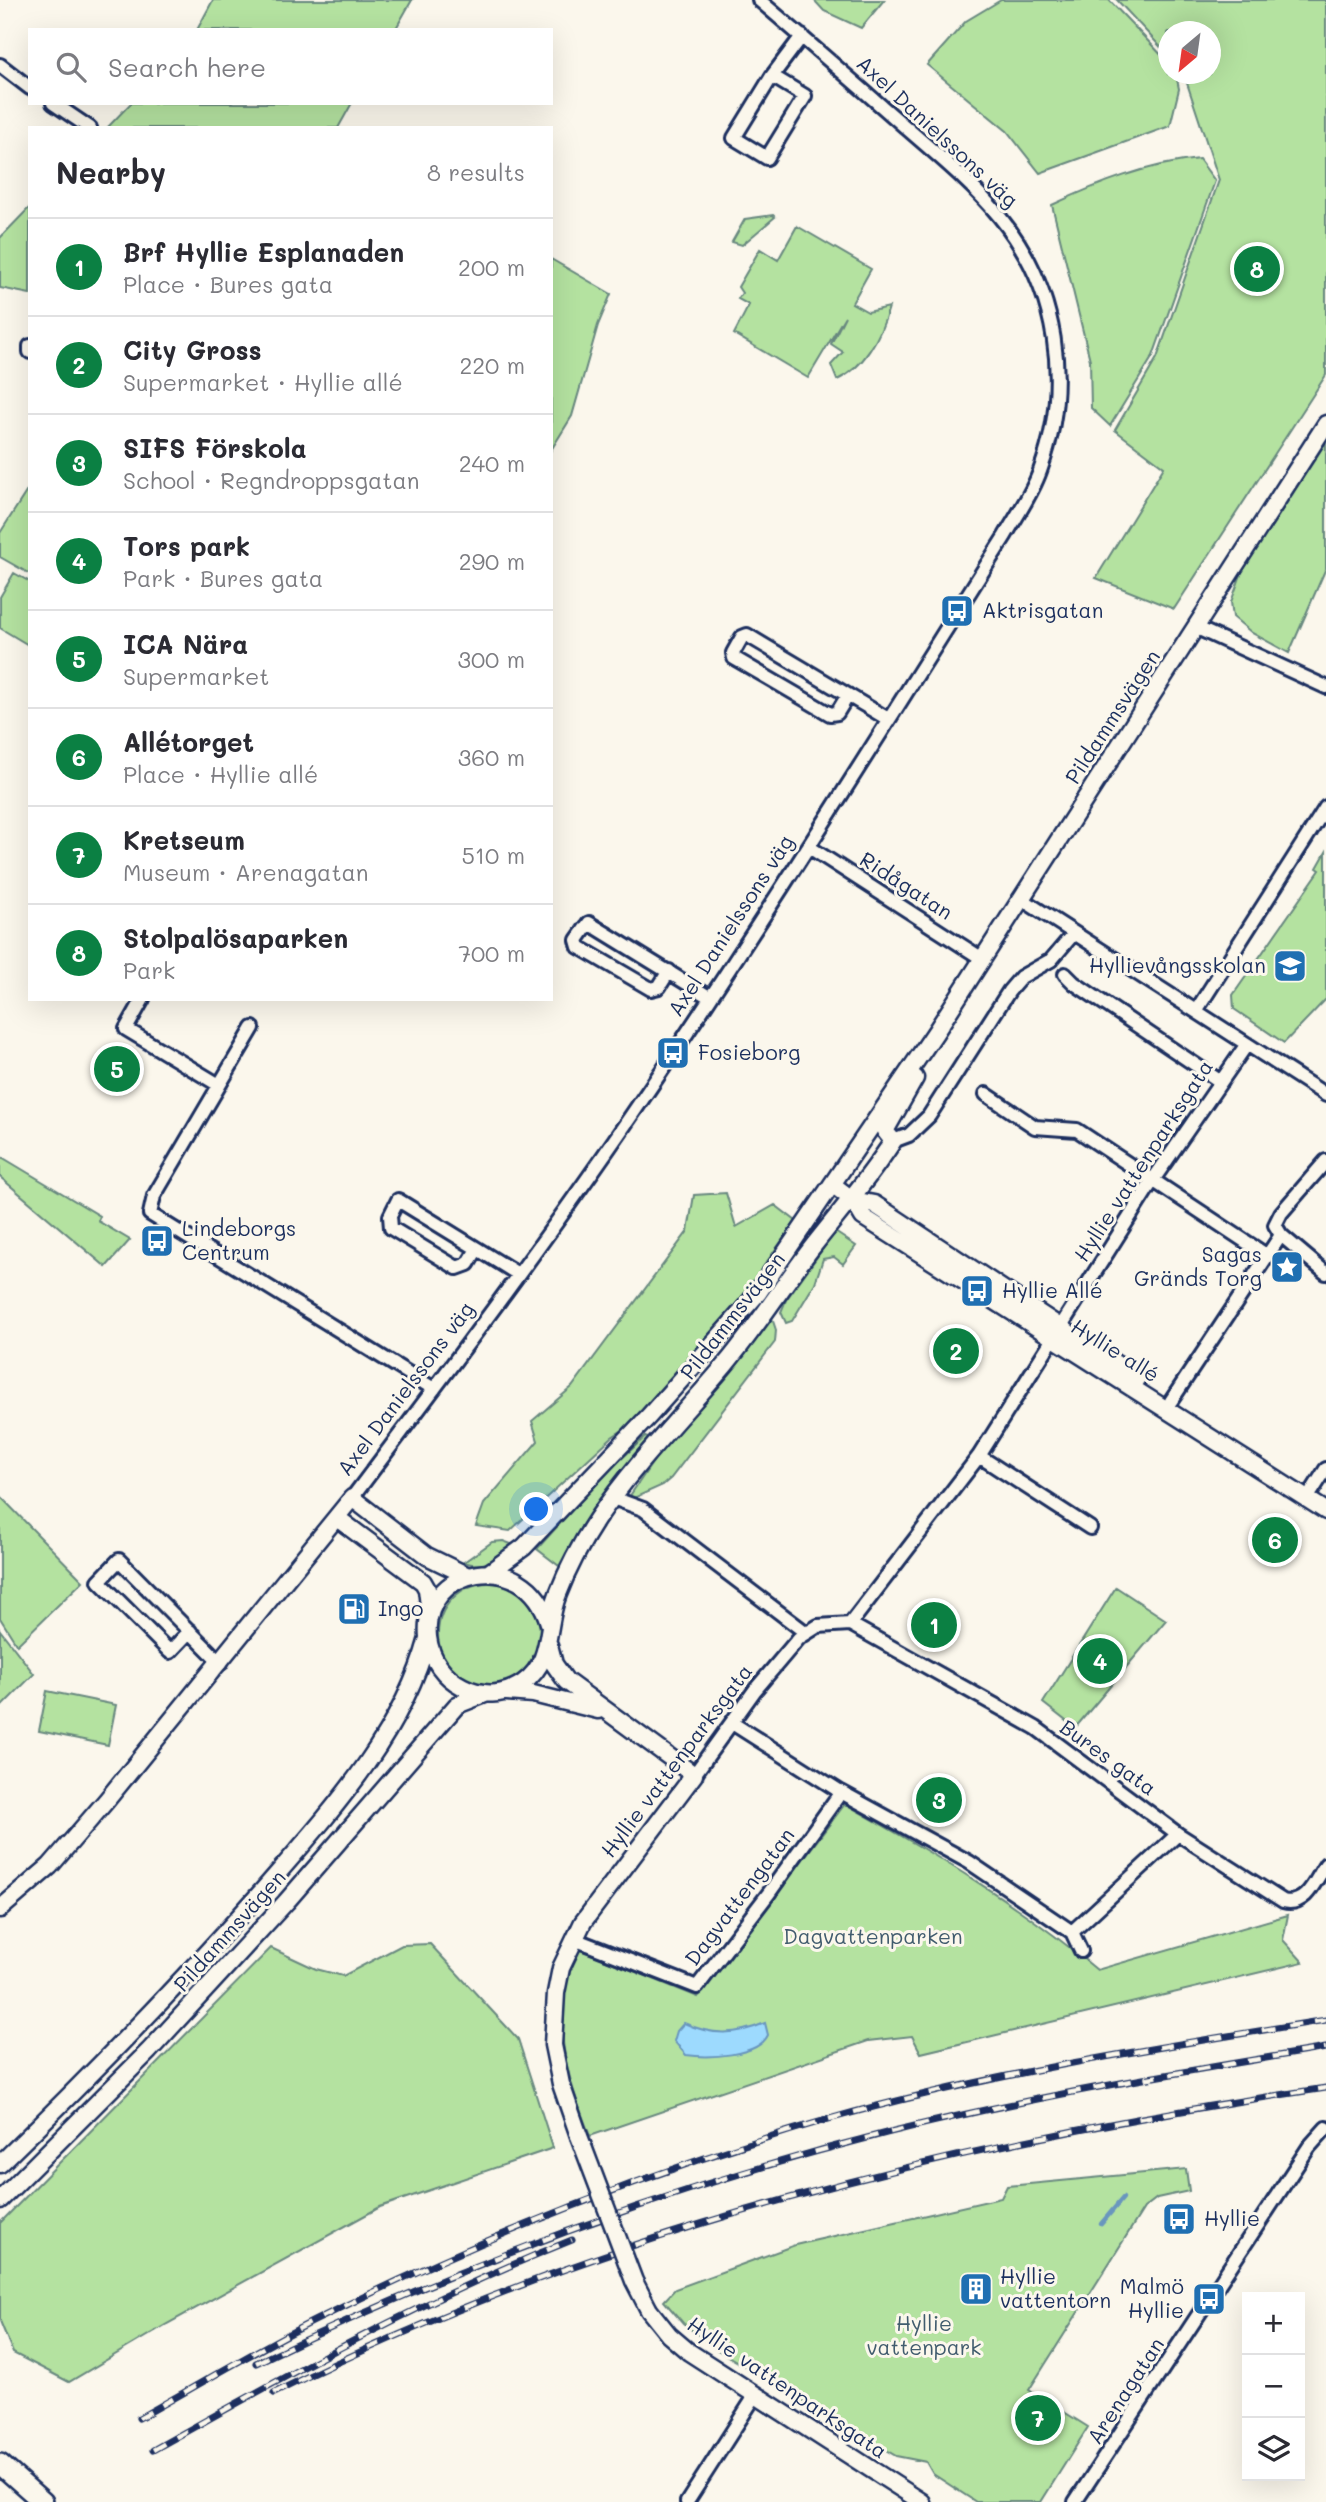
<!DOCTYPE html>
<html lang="en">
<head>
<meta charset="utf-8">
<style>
  body { margin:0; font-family:Mali,sans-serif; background:#f7f7f7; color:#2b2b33 }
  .controls { position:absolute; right:21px; bottom:21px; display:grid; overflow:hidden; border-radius:0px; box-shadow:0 7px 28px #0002 }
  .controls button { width:63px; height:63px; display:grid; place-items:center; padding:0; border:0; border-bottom:2px solid #e1e1e2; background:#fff; color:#2b2b33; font:35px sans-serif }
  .compass { position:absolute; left:1158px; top:21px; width:63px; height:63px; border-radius:50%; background:#fff; box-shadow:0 7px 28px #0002; rotate:209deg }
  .you { position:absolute; left:537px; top:1510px; width:24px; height:24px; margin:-18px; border:5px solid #fff; border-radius:50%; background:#1a73e8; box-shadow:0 0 0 10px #1a73e833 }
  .badge { display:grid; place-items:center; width:46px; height:46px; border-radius:50%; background:#0b8043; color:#fff; font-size:23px; font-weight:700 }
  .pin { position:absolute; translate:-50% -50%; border:4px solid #fff; box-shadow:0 2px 7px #0006 }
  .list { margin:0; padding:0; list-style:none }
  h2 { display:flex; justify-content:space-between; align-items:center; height:91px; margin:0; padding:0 28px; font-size:30px }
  h2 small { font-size:23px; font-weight:400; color:#7c7c81 }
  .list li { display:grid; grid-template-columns:46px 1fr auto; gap:21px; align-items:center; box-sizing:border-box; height:98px; padding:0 28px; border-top:2px solid #e1e1e2 }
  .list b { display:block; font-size:26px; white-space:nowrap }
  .list p { margin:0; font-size:23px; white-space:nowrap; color:#7c7c81 }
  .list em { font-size:23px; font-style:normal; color:#7c7c81 }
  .icon { flex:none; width:38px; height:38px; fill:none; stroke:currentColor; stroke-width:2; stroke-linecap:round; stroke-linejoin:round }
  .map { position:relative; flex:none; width:1326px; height:2502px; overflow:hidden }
  .search { position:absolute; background:#fff; box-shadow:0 7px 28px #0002; left:28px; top:28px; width:525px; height:77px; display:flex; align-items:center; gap:18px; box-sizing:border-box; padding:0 24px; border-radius:0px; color:#7c7c81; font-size:26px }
  .panel { position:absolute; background:#fff; box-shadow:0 7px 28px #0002; left:28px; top:126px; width:525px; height:875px; border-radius:0px }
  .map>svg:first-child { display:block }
</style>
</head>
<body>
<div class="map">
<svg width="1326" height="2502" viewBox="0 0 1326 2502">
  <rect width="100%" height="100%" fill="#fbf7ec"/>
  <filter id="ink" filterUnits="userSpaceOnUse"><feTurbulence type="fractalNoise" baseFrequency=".0143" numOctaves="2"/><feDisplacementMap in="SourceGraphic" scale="14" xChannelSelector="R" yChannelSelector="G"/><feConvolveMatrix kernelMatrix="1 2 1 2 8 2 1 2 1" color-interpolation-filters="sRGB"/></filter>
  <g filter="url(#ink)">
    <path fill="#b4e2a0" stroke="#68887f" stroke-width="2" d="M213,0H412L395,30H197Z
      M814,0H884L861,28L824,11Z
      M1001,0H1109L1168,62V74H1176L1179,89L1170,126L1040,173L1007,131L927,65L966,21Z
      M1117,0H1326V375L1174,609L1096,578L1164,467L1115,430L1157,358L1219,180L1184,74H1210V32H1168V55Z
      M131,103H352L338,128H107Z
      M1199,159L1215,181L1153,356L1110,426L1091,408L1090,360L1052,205C1099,183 1147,164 1199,159Z
      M30,207V294L0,288V238Z
      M773,215L775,217L742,245L732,242L745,219Z
      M797,226L871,269L852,303L868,312L889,307C881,336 864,368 837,380L831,365L843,352L831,344L845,316L808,378L734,334L749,305L738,299L742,293L738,287L760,249L778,260Z
      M551,259L611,294L598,325L572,416L551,450Z
      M1326,442V568L1289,653L1252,633L1233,617L1231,602L1242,572Z
      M30,486V574L0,557V533Z
      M14,573L30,582V646L0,628V597Z
      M1326,852V999L1284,1043L1234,1009L1233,995L1320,870L1317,868Z
      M0,1156L100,1216L98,1221L130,1240L106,1267L0,1177Z
      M726,1193L736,1227L775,1205L796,1221L701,1353L650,1412L612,1437L510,1531L476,1526L484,1504L538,1441L532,1421L572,1387L688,1231L694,1195Z
      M835,1232L856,1246L843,1264L834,1257L823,1259L815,1283L792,1321L786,1323L781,1312L786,1300Z
      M772,1318L776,1330L775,1342L671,1478L663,1485L634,1498L629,1497L659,1453L727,1376Z
      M645,1437L648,1438L583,1524L559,1566L537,1549L604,1475Z
      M0,1496L83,1581L17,1645L0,1618Z
      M503,1541L514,1545C498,1557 485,1570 464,1562L492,1542Z
      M438 1634a51 51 0 1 1 102 0a51 51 0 1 1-102 0Z
      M1116,1587L1166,1620L1075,1728L1043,1703Z
      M0,1630L34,1674L0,1708Z
      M47,1691L116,1705L108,1745L39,1731Z
      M845,1804C933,1853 1020,1904 1097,1970L1288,1915L1283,1940L1303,1962L921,2053L912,2036L868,2041L590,2136C565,2072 547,2016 579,1949L698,1997Z
      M430,1944L518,2039L553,2148L380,2207L167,2324L69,2382L13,2353L0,2321V2223L271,1948L316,1969L343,1976L402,1945Z
      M1186,2169L1189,2191L1157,2198L1144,2208L1029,2390L1088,2427L1041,2502H976L933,2474L926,2462L896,2456L716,2349L683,2323L664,2301L675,2289L795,2245L1001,2198L1007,2186Z"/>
    <path fill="#9ddafe" stroke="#6996be" stroke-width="2" d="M684,2023C712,2036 737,2035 765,2023L768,2035C758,2057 707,2058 686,2055L674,2041L677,2031Z"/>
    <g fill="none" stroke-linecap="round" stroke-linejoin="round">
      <path stroke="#6996be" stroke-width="4.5" d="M1101,2224L1123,2198"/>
      <defs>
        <path id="street" d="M0,65L30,88
          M772,76L805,96L767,158L734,138L772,76L802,36
          M53,103L90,128
          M30,346V352
          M1195,627L1326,687
          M848,695L837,713L830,714L734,658L733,653L742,637L747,635L888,719
          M809,847L981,958
          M1020,898L1326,1095
          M669,971L659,987L651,989L579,947L577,940L589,923L709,997
          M1065,974L1074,983L1221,1082
          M143,999L126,1029L219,1085
          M1196,1011L1326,807
          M253,1028L154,1196L150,1214L434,1389
          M986,1094L1035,1127L1077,1130L1266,1255
          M893,1141L909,1135L929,1116L1009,991L1021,977L1051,960L1074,933
          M1326,1161L1281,1213L1275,1225L1281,1235L1326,1273
          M477,1249L468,1264L457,1268L391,1228L390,1216L398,1200L518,1274
          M1171,1401L1281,1235
          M979,1456L1090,1528
          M1312,1491L1326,1469
          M352,1498C447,1372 542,1246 631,1116C761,926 882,730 1005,536C1017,515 1032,494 1040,471C1072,384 1058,288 999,216C972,183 936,154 903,125C855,83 807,41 759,0
          M613,1498L643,1509L805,1632
          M850,1624L1036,1728L1178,1834L1283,1901C1306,1907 1315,1881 1326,1864
          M190,1631L170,1652L99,1581L119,1560L221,1663
          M732,1723L841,1792L969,1862L1072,1932L1178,1834
          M694,1775L755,1690L799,1638L818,1626L850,1624L979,1456L1153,1180L1247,1044
          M1072,1932L1081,1951
          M574,1939L697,1987L769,1893L841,1792
          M687,2502L755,2396
          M1075,2502L1309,2147L1326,2128"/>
        <path id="secondary" d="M832,1184L853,1200L863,1217L1326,1511
          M853,1200L874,1204L1137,1378
          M337,1518L423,1582L427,1589L430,1614
          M490,1572L524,1547L649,1416L758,1293L935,1033L1326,424
          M549,1623C525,1544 421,1567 428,1637C433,1681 484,1710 523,1683C554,1661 545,1626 558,1594C568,1568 582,1542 597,1519C635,1463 682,1416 725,1365C756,1328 781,1288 810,1250C838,1214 868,1180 893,1141L885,1131L915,1078
          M549,1645L554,1664L566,1681L694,1775L583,1922L561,1968L556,1993L553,2045L561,2084L579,2136
          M507,1692L533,1694L598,1710
          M0,1909L50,1866L106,1801L352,1498L427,1556L468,1576
          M0,2164C92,2075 180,1984 264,1889C329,1814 401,1737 428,1638
          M0,2200L149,2051L286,1902L457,1705L485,1694
          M649,2310L669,2335L689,2352L922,2502"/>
        <path id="primary" d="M0,2464L43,2502"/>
      </defs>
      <use href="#street" stroke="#1b2f5e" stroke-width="18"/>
      <use href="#secondary" stroke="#1b2f5e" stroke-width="21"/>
      <use href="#primary" stroke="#1b2f5e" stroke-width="24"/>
      <use href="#street" stroke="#fbf7ec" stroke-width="12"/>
      <use href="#secondary" stroke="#fbf7ec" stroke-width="16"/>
      <use href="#primary" stroke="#fbf7ec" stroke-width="19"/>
      <defs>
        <path id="rail" d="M256,2363C459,2265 671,2187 890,2132C1034,2096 1180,2072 1326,2048
          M274,2393C605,2228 962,2141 1326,2088
          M139,2418C198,2385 256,2350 316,2320C481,2238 652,2170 829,2119C992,2073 1159,2047 1326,2020
          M153,2450C290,2373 426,2298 572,2240"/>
      </defs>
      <use href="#rail" stroke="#1b2f5e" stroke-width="7"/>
      <use href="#rail" stroke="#fbf7ec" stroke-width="4.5" stroke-dasharray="13" stroke-linecap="butt"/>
      <defs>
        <path id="secondary-bridge" d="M579,2136L634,2281L649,2310"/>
      </defs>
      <use href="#secondary-bridge" stroke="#1b2f5e" stroke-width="21" stroke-linecap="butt"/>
      <use href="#secondary-bridge" stroke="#fbf7ec" stroke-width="16"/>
    </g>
  </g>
  <defs>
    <symbol id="bus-square" viewBox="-11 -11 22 22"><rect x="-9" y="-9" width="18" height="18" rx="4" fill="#1f6fb2" stroke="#fbf7ec"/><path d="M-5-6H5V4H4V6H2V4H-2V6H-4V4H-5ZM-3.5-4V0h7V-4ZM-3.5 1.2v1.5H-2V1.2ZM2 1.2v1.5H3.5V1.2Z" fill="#fff"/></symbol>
    <symbol id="school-square" viewBox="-11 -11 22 22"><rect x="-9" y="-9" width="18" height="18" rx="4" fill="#1f6fb2" stroke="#fbf7ec"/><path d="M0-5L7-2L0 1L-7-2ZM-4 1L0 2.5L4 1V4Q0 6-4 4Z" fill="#fff"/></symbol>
    <symbol id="sight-square" viewBox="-11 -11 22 22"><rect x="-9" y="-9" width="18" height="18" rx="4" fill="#1f6fb2" stroke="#fbf7ec"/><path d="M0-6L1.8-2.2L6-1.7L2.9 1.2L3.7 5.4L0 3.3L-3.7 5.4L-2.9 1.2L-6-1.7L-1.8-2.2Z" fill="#fff"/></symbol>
    <symbol id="fuel-square" viewBox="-11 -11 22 22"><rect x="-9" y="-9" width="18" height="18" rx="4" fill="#1f6fb2" stroke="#fbf7ec"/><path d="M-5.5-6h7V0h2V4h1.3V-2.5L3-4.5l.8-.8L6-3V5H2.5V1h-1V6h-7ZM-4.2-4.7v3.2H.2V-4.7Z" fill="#fff"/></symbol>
    <symbol id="building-square" viewBox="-11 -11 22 22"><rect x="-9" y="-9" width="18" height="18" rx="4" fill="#1f6fb2" stroke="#fbf7ec"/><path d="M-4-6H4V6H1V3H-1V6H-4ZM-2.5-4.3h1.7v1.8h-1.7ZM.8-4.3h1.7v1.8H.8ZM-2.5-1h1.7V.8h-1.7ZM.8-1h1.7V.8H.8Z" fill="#fff"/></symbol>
  </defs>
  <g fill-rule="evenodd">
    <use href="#bus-square" x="938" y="592" width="38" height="38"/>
    <use href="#school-square" x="1271" y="947" width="38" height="38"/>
    <use href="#bus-square" x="654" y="1034" width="38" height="38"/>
    <use href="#bus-square" x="138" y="1222" width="38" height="38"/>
    <use href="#sight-square" x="1268" y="1248" width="38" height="38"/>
    <use href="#bus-square" x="958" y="1272" width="38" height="38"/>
    <use href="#fuel-square" x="335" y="1590" width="38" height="38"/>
    <use href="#bus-square" x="1160" y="2200" width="38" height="38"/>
    <use href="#building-square" x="957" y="2270" width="38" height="38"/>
    <use href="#bus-square" x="1190" y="2280" width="38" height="38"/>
  </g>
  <g text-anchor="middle" stroke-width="6" stroke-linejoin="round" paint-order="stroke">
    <g font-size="21" fill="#1b2f5e" stroke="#fbf7ec">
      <text transform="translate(937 132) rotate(43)" y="7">Axel Danielssons väg</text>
      <text transform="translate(1113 717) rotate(-57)" y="7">Pildammsvägen</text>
      <text transform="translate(906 886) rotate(33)" y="7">Ridågatan</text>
      <text transform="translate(731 926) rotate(-57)" y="7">Axel Danielssons väg</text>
      <text transform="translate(1144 1161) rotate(-57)" y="7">Hyllie vattenparksgata</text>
      <text transform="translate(733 1316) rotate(-52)" y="7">Pildammsvägen</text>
      <text transform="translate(1115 1351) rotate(32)" y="7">Hyllie allé</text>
      <text transform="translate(406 1389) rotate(-53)" y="7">Axel Danielssons väg</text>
      <text transform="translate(1108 1758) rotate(36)" y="7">Bures gata</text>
      <text transform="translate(677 1761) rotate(-53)" y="7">Hyllie vattenparksgata</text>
      <text transform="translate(740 1897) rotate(-53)" y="7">Dagvattengatan</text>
      <text transform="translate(230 1931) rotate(-48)" y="7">Pildammsvägen</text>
      <text transform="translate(787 2388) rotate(34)" y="7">Hyllie vattenparksgata</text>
      <text transform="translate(1126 2391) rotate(-57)" y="7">Arenagatan</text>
    </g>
    <g font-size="21" fill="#1b2f5e" stroke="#fbf7ec" text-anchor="start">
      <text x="982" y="618">Aktrisgatan</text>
      <text x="1266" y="973" text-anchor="end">Hyllievångsskolan</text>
      <text x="698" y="1060">Fosieborg</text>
      <text x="182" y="1236">Lindeborgs<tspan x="182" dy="24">Centrum</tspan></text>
      <text x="1262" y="1262" text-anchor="end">Sagas<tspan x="1262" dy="24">Gränds Torg</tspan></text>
      <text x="1002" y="1298">Hyllie Allé</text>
      <text x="378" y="1616">Ingo</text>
      <text x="1204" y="2226">Hyllie</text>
      <text x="1000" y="2284">Hyllie<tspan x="1000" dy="24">vattentorn</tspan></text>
      <text x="1184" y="2294" text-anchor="end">Malmö<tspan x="1184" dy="24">Hyllie</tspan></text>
    </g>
    <g font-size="21" fill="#415c6e" stroke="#fbf7ec">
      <text x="873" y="1944">Dagvattenparken</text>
      <text x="924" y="2331">Hyllie<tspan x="924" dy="24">vattenpark</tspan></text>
    </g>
  </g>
</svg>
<div class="controls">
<button>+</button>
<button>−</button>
<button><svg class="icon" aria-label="layers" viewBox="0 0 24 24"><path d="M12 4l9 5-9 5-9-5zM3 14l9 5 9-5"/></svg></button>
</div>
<svg class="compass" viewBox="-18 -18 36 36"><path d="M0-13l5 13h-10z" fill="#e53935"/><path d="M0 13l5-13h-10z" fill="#7c7c81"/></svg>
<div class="you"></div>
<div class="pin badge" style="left:934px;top:1625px">1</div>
<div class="pin badge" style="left:956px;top:1351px">2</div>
<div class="pin badge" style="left:939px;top:1800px">3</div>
<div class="pin badge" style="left:1100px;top:1661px">4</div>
<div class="pin badge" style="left:117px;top:1069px">5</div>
<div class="pin badge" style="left:1275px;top:1540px">6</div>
<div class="pin badge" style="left:1038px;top:2418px">7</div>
<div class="pin badge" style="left:1257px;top:269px">8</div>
<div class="search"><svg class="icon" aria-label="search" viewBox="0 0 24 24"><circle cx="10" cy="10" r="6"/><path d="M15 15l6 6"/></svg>Search here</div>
<section class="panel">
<h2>Nearby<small>8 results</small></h2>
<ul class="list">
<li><span class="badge">1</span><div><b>Brf Hyllie Esplanaden</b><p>Place · Bures gata</p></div><em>200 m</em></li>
<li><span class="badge">2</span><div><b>City Gross</b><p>Supermarket · Hyllie allé</p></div><em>220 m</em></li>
<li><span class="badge">3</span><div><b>SIFS Förskola</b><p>School · Regndroppsgatan</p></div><em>240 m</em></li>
<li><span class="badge">4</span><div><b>Tors park</b><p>Park · Bures gata</p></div><em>290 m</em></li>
<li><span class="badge">5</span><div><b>ICA Nära</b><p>Supermarket</p></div><em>300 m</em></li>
<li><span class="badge">6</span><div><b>Allétorget</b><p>Place · Hyllie allé</p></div><em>360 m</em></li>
<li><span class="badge">7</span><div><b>Kretseum</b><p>Museum · Arenagatan</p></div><em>510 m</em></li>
<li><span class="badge">8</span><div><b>Stolpalösaparken</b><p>Park</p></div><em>700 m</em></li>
</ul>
</section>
</div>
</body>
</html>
